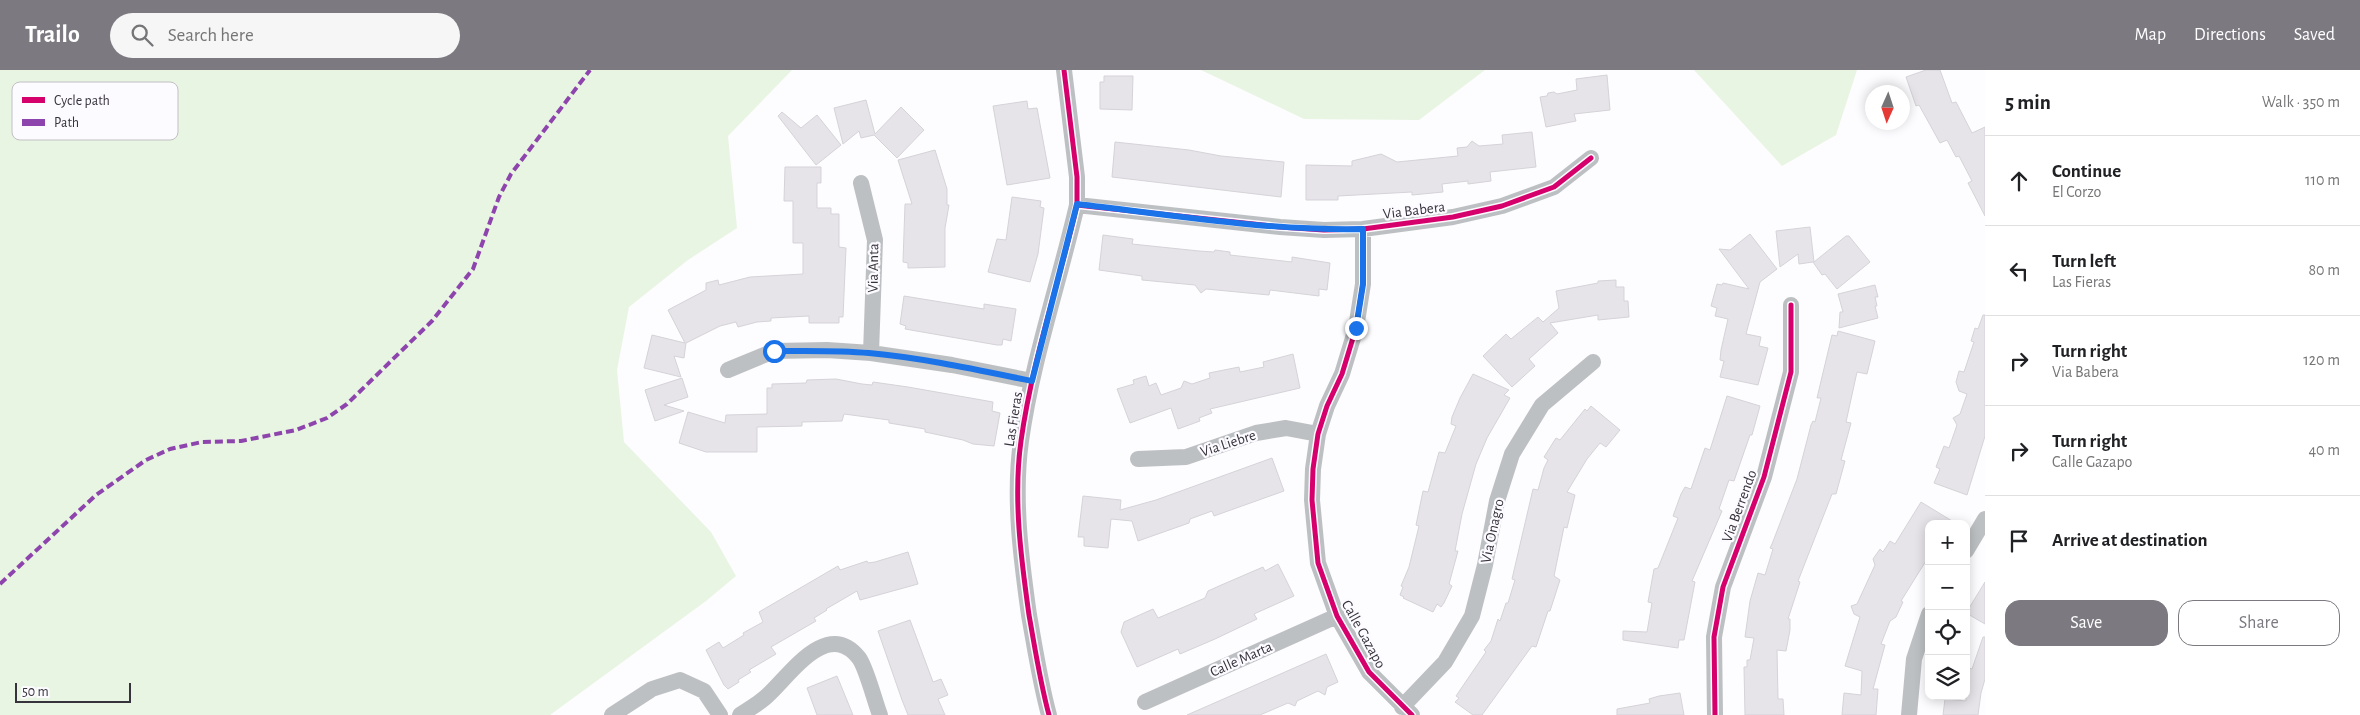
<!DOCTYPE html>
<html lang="en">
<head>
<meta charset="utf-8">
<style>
  body { margin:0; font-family:"Alegreya Sans",sans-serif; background:#f6f6f6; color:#202124 }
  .controls { position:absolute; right:15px; bottom:15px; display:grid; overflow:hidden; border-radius:10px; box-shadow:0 2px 12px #0003 }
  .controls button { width:45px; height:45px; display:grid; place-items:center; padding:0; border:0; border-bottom:1px solid #e0e0e0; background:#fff; color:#202124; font:25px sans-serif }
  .compass { position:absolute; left:1865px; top:15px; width:45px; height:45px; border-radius:50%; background:#fff; box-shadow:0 2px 12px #0003; rotate:183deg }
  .scale { position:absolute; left:15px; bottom:12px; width:116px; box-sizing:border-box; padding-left:5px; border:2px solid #37333c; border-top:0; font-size:14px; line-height:18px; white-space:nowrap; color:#37333c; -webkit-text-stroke:4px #fcfbff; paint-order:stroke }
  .stop { position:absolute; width:15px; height:15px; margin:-11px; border:4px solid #1a73e8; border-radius:50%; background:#fff }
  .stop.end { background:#1a73e8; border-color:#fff; box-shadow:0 1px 5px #0008 }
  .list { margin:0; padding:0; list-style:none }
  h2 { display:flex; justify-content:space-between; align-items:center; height:65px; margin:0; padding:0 20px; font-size:21px }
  h2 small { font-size:16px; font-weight:400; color:#757577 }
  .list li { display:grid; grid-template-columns:32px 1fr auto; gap:15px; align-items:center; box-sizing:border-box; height:90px; padding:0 20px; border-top:1px solid #e0e0e0 }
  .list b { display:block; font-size:19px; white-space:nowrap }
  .list p { margin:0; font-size:16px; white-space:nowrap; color:#757577 }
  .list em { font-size:16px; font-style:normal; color:#757577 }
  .actions { display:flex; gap:10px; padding:15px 20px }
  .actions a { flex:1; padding:11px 0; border:1px solid #7c7980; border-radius:15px; text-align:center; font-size:18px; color:#7c7980 }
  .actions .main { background:#7c7980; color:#fff }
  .icon { flex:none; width:28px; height:28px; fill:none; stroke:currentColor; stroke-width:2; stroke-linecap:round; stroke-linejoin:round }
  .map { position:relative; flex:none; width:1985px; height:645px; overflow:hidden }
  header { display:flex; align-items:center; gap:30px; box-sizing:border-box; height:70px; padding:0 25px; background:#7c7980; color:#fff }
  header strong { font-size:24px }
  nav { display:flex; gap:28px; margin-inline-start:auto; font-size:18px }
  .search { width:350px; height:45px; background:#f6f6f6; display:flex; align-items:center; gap:12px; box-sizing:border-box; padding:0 18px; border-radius:28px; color:#757577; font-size:19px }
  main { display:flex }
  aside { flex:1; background:#fff }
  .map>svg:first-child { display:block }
</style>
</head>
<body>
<header>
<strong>Trailo</strong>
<div class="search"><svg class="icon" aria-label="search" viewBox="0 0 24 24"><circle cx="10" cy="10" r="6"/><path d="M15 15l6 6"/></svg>Search here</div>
<nav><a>Map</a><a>Directions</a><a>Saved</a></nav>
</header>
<main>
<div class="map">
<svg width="1985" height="645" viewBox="0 0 1985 645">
  <rect width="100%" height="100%" fill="#fdfcfe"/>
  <path fill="#e9f5e3" d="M0,0H792L728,66L737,158L688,190L629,237L617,300L624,372L711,462L736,506L706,531L550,645H0Z
    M1201,0H1485L1419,50L1304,49Z
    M1694,0H1857L1836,65L1782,96Z"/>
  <path fill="#e6e4e9" stroke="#d5d3d8" d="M1926,0H1940L1952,33L1956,32L1972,63L1985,57V146L1968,113L1972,111L1959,86L1956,87L1947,70L1940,73L1919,35L1916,36L1906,7Z
    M1607,5L1610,40L1574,44L1576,51L1546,57L1540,27L1547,26L1548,23L1554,22L1557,24L1577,20L1576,9Z
    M1104,6H1133L1132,40L1100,39V12H1104Z
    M866,30L875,64L901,37L924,60L897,88L874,65L861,68L859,61L843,74L834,38Z
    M1027,31L1028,39L1037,38L1050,108L1007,115L993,36Z
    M782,42L801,58L817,45L841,75L816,95L778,46Z
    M1532,62L1536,97L1490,102L1491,111L1468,114V111L1442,114L1443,122L1412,125V122L1338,126V130H1306V95L1352,96V91L1381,84L1397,92L1458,86L1457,78L1467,77L1472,71L1479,76L1503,74L1502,65Z
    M1115,72L1189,80L1221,86L1284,92L1281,127L1112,107Z
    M935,80L947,119V135H949L945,158V197L908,198V193L903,192L905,134H912L898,90Z
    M785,97H821V113H817V138H831V144H839V177L846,178L843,247H839V253H809V246L771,248V251L757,252L738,257L736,252L720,256L686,273L684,288L674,286L681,307L644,298L652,265L685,273L668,240L706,220V213L718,210L719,215L750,207L803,204V173H793V131H784Z
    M1012,127L1041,131L1040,137L1044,138L1038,184L1030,212L988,202L997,169L1006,170Z
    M1810,157L1814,192L1846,166H1849L1870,192L1837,219L1825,204L1822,205L1813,192L1799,194L1798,184L1780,197L1776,161Z
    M1750,164L1777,199L1760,212L1746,264L1761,267L1759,276L1768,278L1758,315L1720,307L1724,291L1720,290L1721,280L1728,249L1715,246L1717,238L1711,236L1717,214L1722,215L1723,213L1749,219L1719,179L1730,180Z
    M1103,165L1133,169L1132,174L1199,181L1214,182L1215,180L1230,182V185L1292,192V187L1330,193L1327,220L1319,219V226L1270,220L1269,225L1206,219L1201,223L1195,215L1142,210V206L1099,200Z
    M1616,210V217H1624V231H1628L1629,247L1598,250V245L1550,253L1558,263L1529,289L1535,296L1512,317L1483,286L1506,264L1511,269L1538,247L1543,252L1559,238L1556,221L1598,213V211Z
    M1875,215L1878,227H1875L1877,236H1875L1878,248L1839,258L1840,242H1843L1838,224Z
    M904,226L984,239V234L1016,239L1011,271L1003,269L1002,275H997L905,259L906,256L900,254Z
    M1983,245H1985V366L1967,425L1934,413L1940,399L1936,397L1944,376L1949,378L1957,355L1953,348L1960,344L1967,324L1959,321L1956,312L1959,301L1964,302L1974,272L1971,271L1975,258L1978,259Z
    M1838,261L1875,271L1867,304L1857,302L1846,352L1851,353L1841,390L1845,391L1836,424H1832L1798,511L1800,512L1788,549H1790V560L1786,581L1777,580L1778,629H1783L1784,645H1745L1744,597H1747V590H1750L1754,568L1745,567L1750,531L1758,503L1765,505L1773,479L1770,478L1772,474L1797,409L1811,355L1813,351L1815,352L1821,328H1817L1832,265L1837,266Z
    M1293,284L1300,318L1210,339L1212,343L1199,348L1200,351L1178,359L1171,338L1130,353L1117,319L1134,314L1133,310L1146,306L1149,316L1156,313L1161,325L1181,318L1184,311L1192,314L1210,308L1209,303L1239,297L1240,302L1264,297L1263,292Z
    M1473,304L1509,320L1504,325L1510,328L1487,368L1476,394L1462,444L1455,481H1458L1449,514L1452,516L1444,533L1441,537L1437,534L1433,542L1403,528L1404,527L1400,525L1403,517L1401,516L1409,497L1419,456L1416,455L1423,421L1428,422L1439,382L1445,383L1456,356L1451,354L1452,347L1460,328Z
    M682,308L688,327L664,335L684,341L655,351L645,320Z
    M836,309L862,314L872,315L873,312L908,317L993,332L992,341L1000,343L994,376L973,374L963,370L925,362V359L889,353V350L844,344L842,351L802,352V356L757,357V382H706L679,373L688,342L725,353L726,345L767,344V318H772V314L806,313L807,310Z
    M1727,326L1760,336L1752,365H1750L1734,411L1729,410L1719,439L1722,441L1692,511L1695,512L1684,570H1679L1678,578L1623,570V561L1647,562L1652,533L1648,532L1654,499L1658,498L1678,448L1673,446L1681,424L1685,417L1691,419L1705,378L1710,380Z
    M1591,336L1620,360L1606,377L1600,373L1587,389L1567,422L1575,425L1567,458L1564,457L1554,506L1560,510L1550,541H1548L1536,577L1532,576L1482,645H1473L1455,632L1459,628L1456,626L1486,582L1484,580L1491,571L1498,549L1500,551L1506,533H1508L1515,510L1512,509L1533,419L1538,420L1544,398L1548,390L1544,387L1556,368L1560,370L1585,339L1587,341Z
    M1272,388L1284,421L1214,446L1212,441L1190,449L1189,453L1138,471L1132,451L1111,449L1108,478L1084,476V467H1078L1083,426L1121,430L1120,440L1156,430Z
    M1921,432L1957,454H1929V486L1901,531L1903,532L1896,547L1890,551L1881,574L1885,575L1873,619H1878L1876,645H1842L1844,623L1861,625L1862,601L1845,596L1860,547L1854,544L1851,536L1857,534L1875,495L1873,489L1880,479L1883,482L1890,471L1895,474Z
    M908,482L918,514L860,530L857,521L826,539L827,540L814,548L816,551L771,577L776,584L749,600L751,602L738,610L739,612L728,619L724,615L706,580L719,572L723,578L744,565L743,563L763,552L759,542L838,496L840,500L867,491L868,493L875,492Z
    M1278,494L1294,526L1254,544L1257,549L1215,569L1180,584L1178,579L1137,597L1121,562L1124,552L1153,539L1158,548L1205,528L1208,521L1219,516L1263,497L1265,501Z
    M1985,512V554L1966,543Z
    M910,550L933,612L941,609L948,625L938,629L945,645H908L902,630L878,561Z
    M1983,567H1985V609L1981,623L1978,645H1943L1945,629L1966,631V597L1972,599Z
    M1326,584L1338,612L1327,617L1325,625L1318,621L1297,631L1295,636L1288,633L1260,645H1187Z
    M837,606L853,645H817L807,618Z
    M1680,623L1684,645H1617V639L1650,633L1649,629L1659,626Z"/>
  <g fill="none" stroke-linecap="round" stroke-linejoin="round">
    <path stroke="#bdc0c2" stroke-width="16" d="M861,113L875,170L871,283
      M1077,135L1280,157L1324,160L1363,159L1453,147L1502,136L1554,117L1591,88
      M1363,159V214L1356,258L1342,304L1327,336L1318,364L1313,399L1312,430L1318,493L1337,546L1369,602L1412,645
      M728,300L774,281L827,280L871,283L952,295L1032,311
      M1138,389L1186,387L1256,363L1286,358L1318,364
      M1966,481L1985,449
      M1145,632L1337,546
      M1402,637L1445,592L1472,546L1485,495L1497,431L1512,384L1542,335L1593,292
      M612,645L652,619L680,610L704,621L720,645
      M740,645C749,639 760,633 768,625C790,605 827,548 859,588C866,597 875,632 880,645
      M1049,645C1040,612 1035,578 1029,545C1021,488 1013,428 1021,371C1032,291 1059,213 1077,135V107L1064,0
      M1715,645L1714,567L1723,517L1764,407L1791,302V235
      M1909,645L1914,589L1929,544"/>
    <path stroke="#8e44ad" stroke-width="4" stroke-dasharray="8 4" stroke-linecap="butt" d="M0,514L96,425L146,390L170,379L202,372L241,371L296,360L327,348L347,334L432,251L473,199L499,127L511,104L590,0"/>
    <defs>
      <path id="cycleway" d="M1077,135L1280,157L1324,160L1363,159L1453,147L1502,136L1554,117L1591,88
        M1363,159V214L1356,258L1342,304L1327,336L1318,364L1313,399L1312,430L1318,493L1337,546L1369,602L1412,645
        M1049,645C1040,612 1035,578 1029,545C1021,488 1013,428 1021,371C1032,291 1059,213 1077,135V107L1064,0
        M1715,645L1714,567L1723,517L1764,407L1791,302V235"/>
    </defs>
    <use href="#cycleway" stroke="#fcfbff" stroke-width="8"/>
    <use href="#cycleway" stroke="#d6006c" stroke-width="5"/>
  </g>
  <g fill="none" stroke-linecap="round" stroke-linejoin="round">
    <path stroke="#1a73e8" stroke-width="6" d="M774,281C806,281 837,280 869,283C924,288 978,300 1032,311L1077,134C1172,145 1268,161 1363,159V214L1356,258"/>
  </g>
  <g text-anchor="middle" stroke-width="4.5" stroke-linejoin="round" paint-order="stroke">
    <g font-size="15" fill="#37333c" stroke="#fcfbff">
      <text transform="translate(1414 140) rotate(-7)" y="5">Via Babera</text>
      <text transform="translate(873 198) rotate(-89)" y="5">Via Anta</text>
      <text transform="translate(1013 349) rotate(-81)" y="5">Las Fieras</text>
      <text transform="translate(1228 373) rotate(-18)" y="5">Via Liebre</text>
      <text transform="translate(1739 436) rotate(-70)" y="5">Via Berrendo</text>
      <text transform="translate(1492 461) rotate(-78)" y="5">Via Onagro</text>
      <text transform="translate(1364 564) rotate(61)" y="5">Calle Gazapo</text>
      <text transform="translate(1241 589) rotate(-24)" y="5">Calle Marta</text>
    </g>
  </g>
  <rect x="12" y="12" width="166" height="58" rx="8" fill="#fcfbff" stroke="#c1bfc4" stroke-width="1"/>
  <rect x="22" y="27" width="23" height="6" fill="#d6006c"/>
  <rect x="22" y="49" width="23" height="7" fill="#8e44ad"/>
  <g font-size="14" fill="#37333c">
    <text x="54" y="35">Cycle path</text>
    <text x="54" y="57">Path</text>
  </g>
</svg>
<div class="controls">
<button>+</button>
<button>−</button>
<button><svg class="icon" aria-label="locate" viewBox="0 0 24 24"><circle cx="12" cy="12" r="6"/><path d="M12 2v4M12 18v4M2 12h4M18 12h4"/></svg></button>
<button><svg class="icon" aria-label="layers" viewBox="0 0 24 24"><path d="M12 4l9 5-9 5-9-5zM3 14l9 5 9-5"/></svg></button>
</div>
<svg class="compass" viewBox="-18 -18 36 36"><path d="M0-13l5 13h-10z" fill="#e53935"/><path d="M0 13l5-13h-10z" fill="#757577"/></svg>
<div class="scale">50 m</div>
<div class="stop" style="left:774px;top:281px"></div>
<div class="stop end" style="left:1356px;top:258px"></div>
</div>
<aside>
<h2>5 min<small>Walk · 350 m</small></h2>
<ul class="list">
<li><svg class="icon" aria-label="ahead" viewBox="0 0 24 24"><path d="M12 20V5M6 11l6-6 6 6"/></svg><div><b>Continue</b><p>El Corzo</p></div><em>110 m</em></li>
<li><svg class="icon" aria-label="left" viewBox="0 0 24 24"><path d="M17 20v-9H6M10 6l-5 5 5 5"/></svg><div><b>Turn left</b><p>Las Fieras</p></div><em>80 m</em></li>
<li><svg class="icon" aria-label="right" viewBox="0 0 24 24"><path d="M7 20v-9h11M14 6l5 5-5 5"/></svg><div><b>Turn right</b><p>Via Babera</p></div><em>120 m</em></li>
<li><svg class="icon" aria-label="right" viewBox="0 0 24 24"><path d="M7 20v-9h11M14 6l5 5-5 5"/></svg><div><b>Turn right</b><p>Calle Gazapo</p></div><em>40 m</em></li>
<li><svg class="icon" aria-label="arrive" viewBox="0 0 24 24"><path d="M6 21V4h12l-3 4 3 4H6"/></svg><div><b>Arrive at destination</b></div></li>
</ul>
<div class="actions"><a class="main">Save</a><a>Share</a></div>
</aside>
</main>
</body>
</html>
